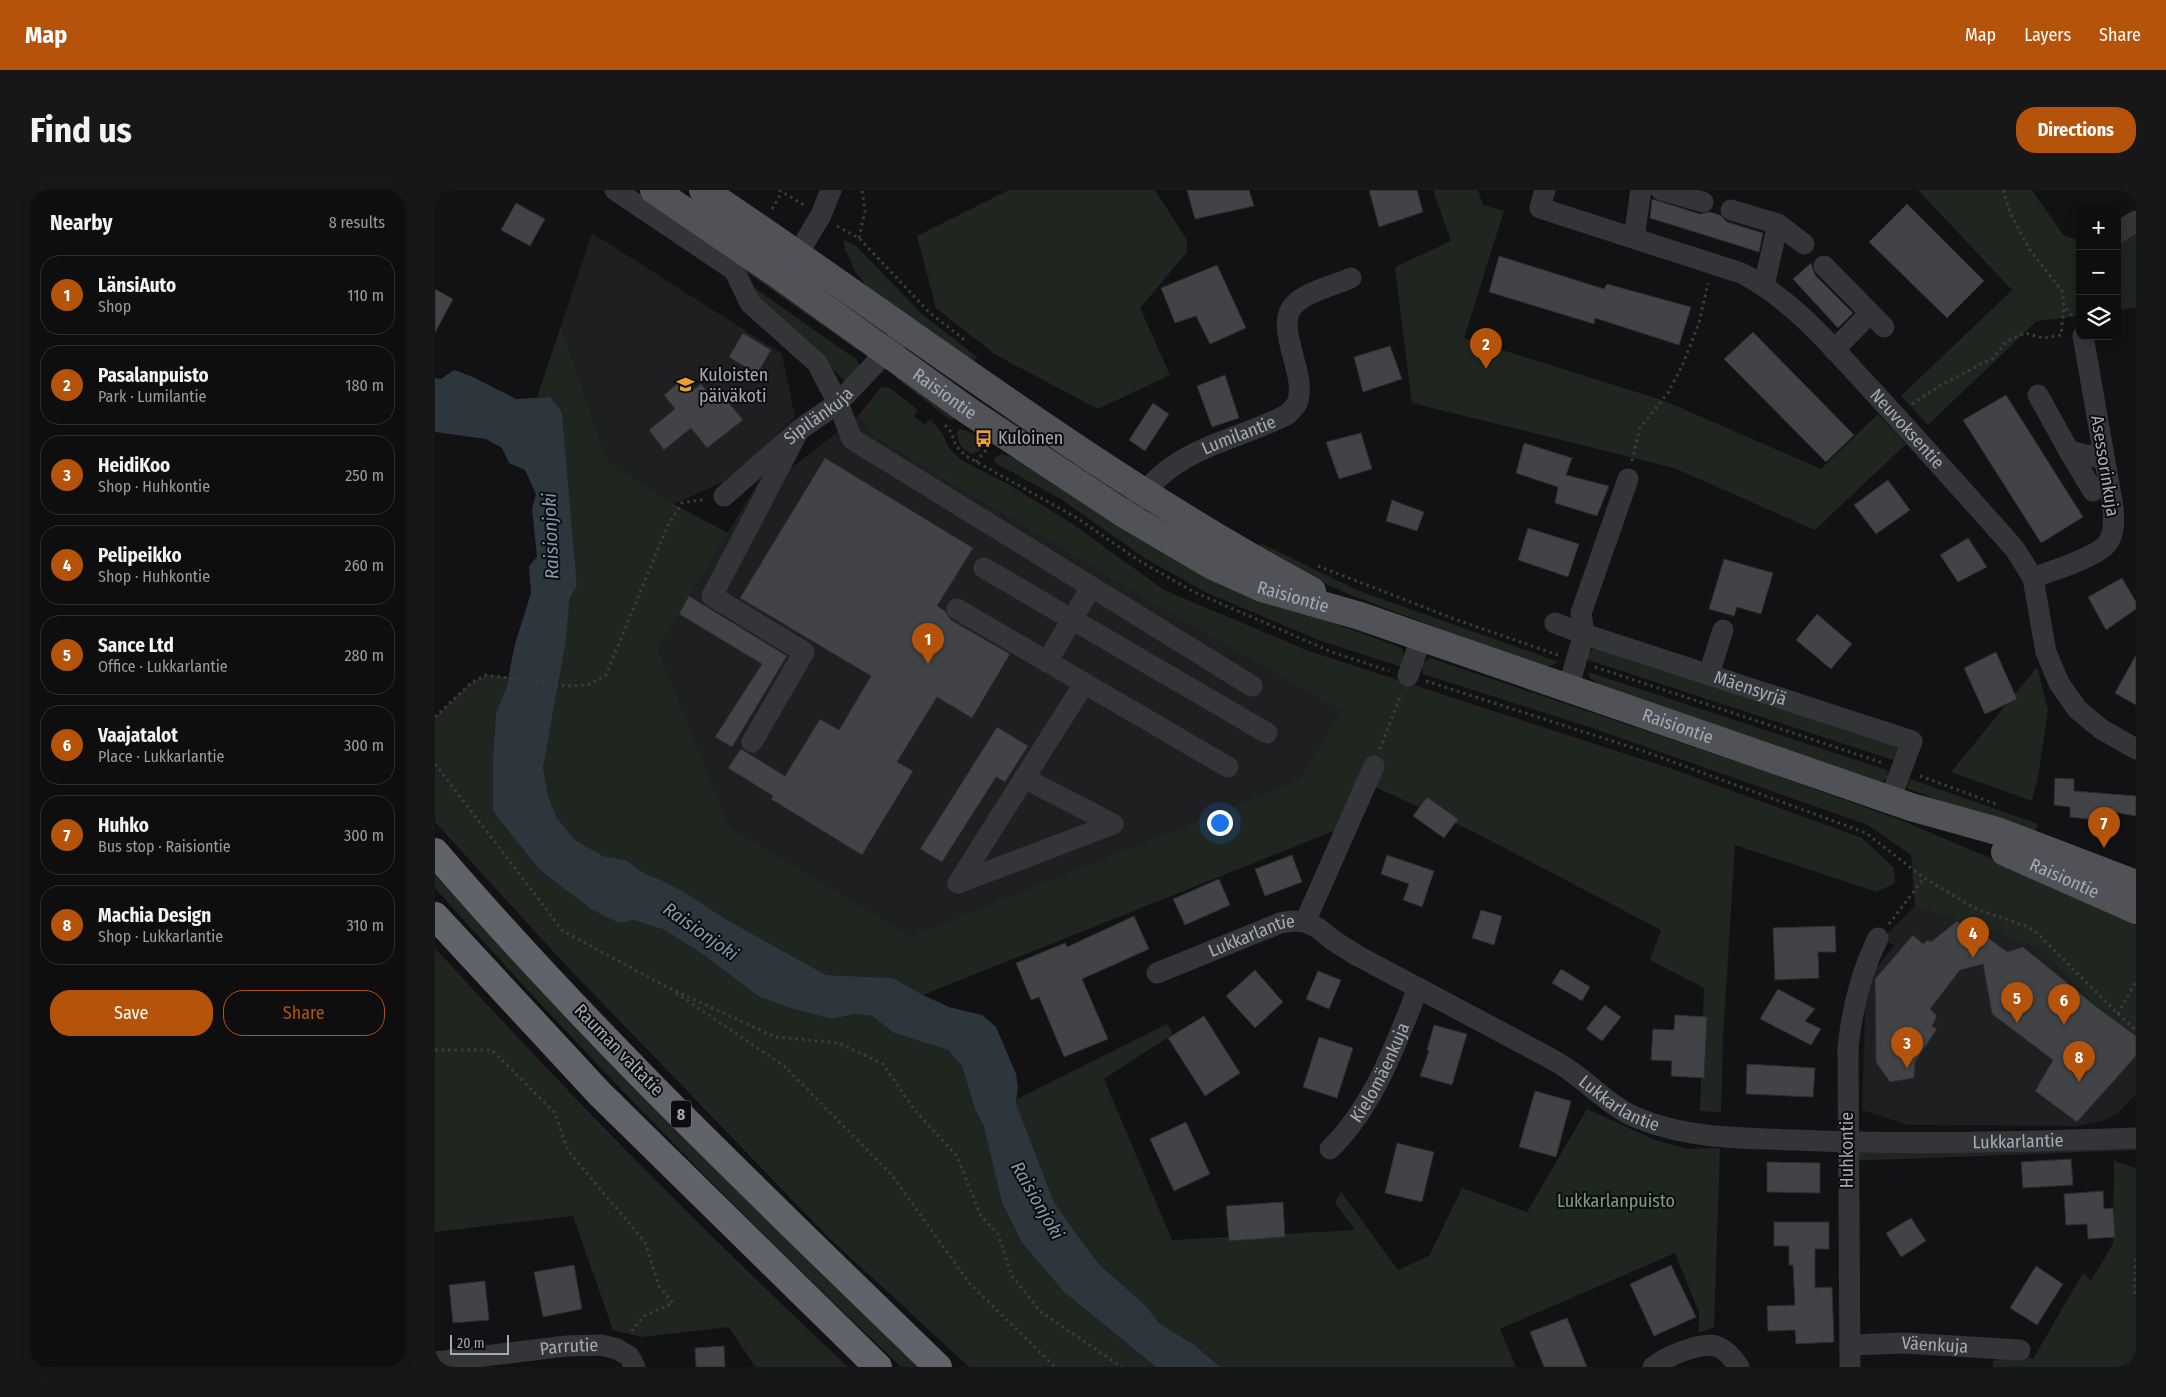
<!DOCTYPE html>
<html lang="en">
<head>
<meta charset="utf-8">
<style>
  body { margin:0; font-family:"Fira Sans Condensed",sans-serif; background:#171718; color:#f1f3f6 }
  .controls { position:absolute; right:15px; top:15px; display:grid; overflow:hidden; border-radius:10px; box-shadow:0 2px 12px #0003 }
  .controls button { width:45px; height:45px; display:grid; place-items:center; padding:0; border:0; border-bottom:1px solid #2e2e2f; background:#0e0e0f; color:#f1f3f6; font:25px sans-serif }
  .scale { position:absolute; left:15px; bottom:12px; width:59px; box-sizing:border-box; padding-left:5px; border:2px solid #a4aab4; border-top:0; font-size:14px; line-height:18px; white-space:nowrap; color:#a4aab4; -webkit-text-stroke:4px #0d0d0f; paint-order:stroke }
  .you { position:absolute; left:784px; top:632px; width:18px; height:18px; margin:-12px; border:4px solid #fff; border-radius:50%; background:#1a73e8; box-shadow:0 0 0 8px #1a73e833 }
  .badge { display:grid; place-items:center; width:32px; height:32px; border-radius:50%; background:#b45309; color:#fff; font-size:16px; font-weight:700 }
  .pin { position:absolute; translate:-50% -41px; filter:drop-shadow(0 1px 2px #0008) }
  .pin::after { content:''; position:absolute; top:26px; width:18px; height:15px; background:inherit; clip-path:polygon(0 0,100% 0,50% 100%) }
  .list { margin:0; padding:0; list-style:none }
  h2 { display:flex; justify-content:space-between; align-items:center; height:65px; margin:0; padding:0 20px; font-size:21px }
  h2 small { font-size:16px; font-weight:400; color:#9b9c9e }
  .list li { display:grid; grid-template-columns:32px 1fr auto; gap:15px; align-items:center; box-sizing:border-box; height:80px; margin:0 10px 10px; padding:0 10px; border:1px solid #2e2e2f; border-radius:20px }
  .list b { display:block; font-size:19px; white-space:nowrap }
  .list p { margin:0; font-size:16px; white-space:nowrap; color:#9b9c9e }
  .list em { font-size:16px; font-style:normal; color:#9b9c9e }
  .actions { display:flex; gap:10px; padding:15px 20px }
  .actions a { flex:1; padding:11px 0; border:1px solid #b45309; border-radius:20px; text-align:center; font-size:18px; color:#b45309 }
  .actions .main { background:#b45309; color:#fff }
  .icon { flex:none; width:28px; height:28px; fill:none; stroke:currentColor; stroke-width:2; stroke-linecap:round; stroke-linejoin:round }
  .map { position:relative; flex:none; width:1701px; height:1177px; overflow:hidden; border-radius:20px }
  header { display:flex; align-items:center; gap:30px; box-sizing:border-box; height:70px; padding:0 25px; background:#b45309; color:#fff }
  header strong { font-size:24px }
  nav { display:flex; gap:28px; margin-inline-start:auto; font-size:18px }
  .intro { display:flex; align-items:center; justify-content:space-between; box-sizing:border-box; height:120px; padding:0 30px }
  h1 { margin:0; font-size:35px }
  .button { padding:12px 22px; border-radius:20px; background:#b45309; color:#fff; font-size:18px; font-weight:700 }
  main { display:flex; gap:30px; padding:0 30px }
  aside { flex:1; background:#0e0e0f; border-radius:20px; box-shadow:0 2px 12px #0003 }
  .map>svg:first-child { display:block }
</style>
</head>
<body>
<header>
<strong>Map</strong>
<nav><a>Map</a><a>Layers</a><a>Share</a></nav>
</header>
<div class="intro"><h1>Find us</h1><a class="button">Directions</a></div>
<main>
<aside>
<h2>Nearby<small>8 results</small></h2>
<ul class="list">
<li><span class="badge">1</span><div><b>LänsiAuto</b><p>Shop</p></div><em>110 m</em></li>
<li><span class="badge">2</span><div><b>Pasalanpuisto</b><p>Park · Lumilantie</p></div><em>180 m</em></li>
<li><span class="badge">3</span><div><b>HeidiKoo</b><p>Shop · Huhkontie</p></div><em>250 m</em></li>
<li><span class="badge">4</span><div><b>Pelipeikko</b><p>Shop · Huhkontie</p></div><em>260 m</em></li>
<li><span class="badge">5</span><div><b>Sance Ltd</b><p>Office · Lukkarlantie</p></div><em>280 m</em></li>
<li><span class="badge">6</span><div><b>Vaajatalot</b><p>Place · Lukkarlantie</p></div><em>300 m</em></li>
<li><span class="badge">7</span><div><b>Huhko</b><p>Bus stop · Raisiontie</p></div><em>300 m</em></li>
<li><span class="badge">8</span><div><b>Machia Design</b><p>Shop · Lukkarlantie</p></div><em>310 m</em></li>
</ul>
<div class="actions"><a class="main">Save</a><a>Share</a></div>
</aside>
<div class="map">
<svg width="1701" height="1177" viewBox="0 0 1701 1177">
  <rect width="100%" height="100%" fill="#121214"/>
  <path fill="#1e1f21" d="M157,43L347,164L360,227L297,288L239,314L173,272L126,136Z
    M423,226L439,247L715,412L906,521L865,589L476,746L295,639L223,459L331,279L345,287Z
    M1480,716L1604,758L1701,855V904L1683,923L1670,930L1643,936L1473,935L1427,920L1431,792L1459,755L1447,749Z"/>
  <path fill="#1f261f" d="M574,0H720L752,50V62L705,118L735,185L663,219L561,165L501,118L482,46Z
    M998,0H1043L1048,15L1069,21L1029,148L1230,211L1386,279L1443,224L1471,254L1380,340L1239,278L977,213L960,77L1016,51Z
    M1483,0H1597L1629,46L1645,50V126L1602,131L1493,235L1466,206L1577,100Z
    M1701,42V118L1682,120V54Z
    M409,50L421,56L487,124L542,167L539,171L436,101L421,83L410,59Z
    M312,73L425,159L422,160L307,79Z
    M318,99H321L422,170L425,176L410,191L315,101Z
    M126,136L173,272L239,314L293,343L223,459L295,638L476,746L865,589L906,521L715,412L439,247L423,226L446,197L455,198L483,220L479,226L490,235L495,229L507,243L514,258L526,270L573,294L639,335L729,400L874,461L1237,579L1427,648L1459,678L1460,693L1442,702L1300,655L1288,849L1286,922L1265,921L1269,798L1215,770L1226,740L1035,640L933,594L899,641L488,805L458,788L391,785L292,730L222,688L212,685L191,670L168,666L140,650L122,628L113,605L108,578L130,456L135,408L142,396L127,222L115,207H102Z
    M464,186L520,227V229L515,230L460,187Z
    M525,239C535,241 544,245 547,255L545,260L537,264C527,260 522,252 522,242Z
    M566,264L579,268L890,430L967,458L970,470L968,475L964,476L886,451L770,402L708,367L626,309L560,273V268Z
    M825,353L924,401L1124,472L1115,476H1104L918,406L869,384L822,358Z
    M1161,455L1468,555L1458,570L1150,469Z
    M995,468L1333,582L1468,631L1701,730V855L1604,758L1480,716L1476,665L1433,635L1157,538L988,484L986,474Z
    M1602,477L1613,520L1603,587L1597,611L1516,582Z
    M1153,482L1452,580L1453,587L1447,592L1172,500L1155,488Z
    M51,485L73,487L71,499L61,522L58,566L184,733L198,730L230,740L272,767L397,829L420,824L437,826L459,843L513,860L527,876L540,919L629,1102L721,1177H534L391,1045L126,770L0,632V527L36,493Z
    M1475,589L1603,634L1600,641L1540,624L1472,598Z
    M0,680L75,767L201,898L484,1177H466C304,1024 148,864 0,698Z
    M0,758C132,903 270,1043 413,1177H320L294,1137L207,1147L178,1140L138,1026L0,1042Z
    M732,834L738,844L669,889L737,1050L920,1040L900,1013L906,1002L963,1080L994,1066L1027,998L1092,1022L1152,919L1220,950L1252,959L1285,958L1279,1137L1264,1143V1122L1240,1063L1065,1139L1081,1177H785L761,1156L724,1133L710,1115L665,1075L650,1056L619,1012L581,913L582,909Z
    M1701,948V960L1412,971V952Z
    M1679,971L1701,978V1177H1558V1171L1580,1160L1598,1169L1648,1083L1656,1091L1678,1054Z"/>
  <path fill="#2c363c" d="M19,180L38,187L81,209L115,207L127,222L142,396L135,408L130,456L108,578L113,605L122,628L140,650L168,666L191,670L212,685L222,688L247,701L292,730L391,785L458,788L488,805L514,817L547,825L561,837L581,884L583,897L581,913L619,1012L650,1056L665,1075L710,1115L724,1133L761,1156L785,1177H721L629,1102L586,1051L567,1012L549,937L540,919L527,876L513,860L459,843L437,826L420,824L397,829L356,818L323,806L272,767L230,740L198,730L184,733L156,719L104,679L58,621V566L61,522L71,499L80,454L96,403L94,376L102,367L97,319L101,304L90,280L74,273L67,258L51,249L0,242V188L6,189Z"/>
  <path fill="#414347" stroke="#2c2d30" d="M752,0H814L819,16L760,29Z
    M934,0H982L988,22L944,37Z
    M1217,9L1265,24L1275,22L1285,25L1292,32L1328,43L1324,62L1215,28Z
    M81,13L110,29L95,56L66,40Z
    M1472,14L1549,91L1512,128L1434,52Z
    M1064,66L1169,99L1172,94L1256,117L1244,155L1160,128L1159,134L1054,102Z
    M1376,73L1380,85L1418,123L1403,138L1358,89Z
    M782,75L811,138L775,154L761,126L740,133L726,98Z
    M0,99L18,109L0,143Z
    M1318,142L1419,245L1391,272L1289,169Z
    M308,143L336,160L322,184L294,167Z
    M955,156L967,189L928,202L919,167Z
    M790,185L804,228L777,237L762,196Z
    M248,189L257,201L266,194L282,213L289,207L308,230L272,258L256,238L229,260L214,240L240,219L229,205Z
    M1571,205L1648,327L1606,353L1528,230Z
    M718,213L734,224L710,261L694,250Z
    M926,243L937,279L904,289L891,252Z
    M1089,253L1137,268L1131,285L1174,296L1162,326L1120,313L1123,297L1081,283Z
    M390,268L538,358L502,416L510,421L516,430L575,464L537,528L502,507L462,572L478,581L427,665L336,609L338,606L293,578L306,559L350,586L385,529L404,540L436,486L305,408Z
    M1453,290L1475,320L1441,344L1419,315Z
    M957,310L989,322L982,341L951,331Z
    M1093,338L1144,354L1133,387L1083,370Z
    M1533,348L1552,377L1523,392L1505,365Z
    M1289,369L1338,383L1326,424L1302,417L1299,426L1274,419Z
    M1687,388L1701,412V419L1671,440L1653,407Z
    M254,406L352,466L297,557L280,547L327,474L244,424Z
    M1382,424L1417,454L1396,479L1361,450Z
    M1561,462L1582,509L1550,524L1529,478Z
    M1701,465V515L1680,503Z
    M562,537L593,556L570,592L561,587L507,672L485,659Z
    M1620,588L1639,589V601L1701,606V626L1678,622V632L1635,627V617L1619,615Z
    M992,607L1023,629L1009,648L978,626Z
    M857,665L867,692L830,706L820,679Z
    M952,665L999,681L987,717L968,710L974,694L946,684Z
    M784,689L795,715L750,735L738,709Z
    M1046,720L1067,726L1059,755L1037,748Z
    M699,726L714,759L647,789L673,849L629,867L604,807L596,810L581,773L630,753L632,757Z
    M1522,731L1547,750L1551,746L1572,762L1588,757L1663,818L1701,846V866L1642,932L1600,901L1618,870L1557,824L1548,774L1525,780L1495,819L1502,826L1497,836L1502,839L1480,872L1479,888L1455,892L1441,872L1440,789L1478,745L1488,754L1493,750L1496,752Z
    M1400,736L1401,762H1383L1384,788L1340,790L1338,738Z
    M1126,779L1155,797L1147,811L1117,793Z
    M820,780L848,812L820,838L791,806Z
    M883,781L906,790L894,819L871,809Z
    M1343,799L1380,819L1370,831L1386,839L1376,855L1325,829Z
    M1170,815L1186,827L1167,851L1151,839Z
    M1240,825L1272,827L1269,888L1236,886L1237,871L1216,870L1218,839L1239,840Z
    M769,826L805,883L770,906L733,848Z
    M999,835L1032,844L1017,895L985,886L994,861L992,860Z
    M884,847L918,858L902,908L868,897Z
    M1312,874L1380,878L1378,907L1311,904Z
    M1100,901L1136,911L1121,967L1084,957Z
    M751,932L775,984L739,1001L715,949Z
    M962,953L999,962L987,1012L950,1003Z
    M1636,969L1638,995L1588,998L1586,972Z
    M1332,972L1385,973V1003L1332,1002Z
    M1668,1001L1669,1019L1678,1018L1680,1047L1653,1049L1652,1034L1631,1035L1629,1004Z
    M848,1012L850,1047L794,1051L791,1016Z
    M1476,1028L1491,1051L1466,1067L1451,1043Z
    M1339,1032H1394V1059H1380V1098L1397,1097L1399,1152L1361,1154L1360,1140L1333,1141L1332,1116L1360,1115L1358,1075H1354V1056H1339Z
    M139,1075L147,1119L108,1127L99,1082Z
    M1236,1075L1261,1127L1219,1146L1195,1094Z
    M1601,1076L1628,1094L1602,1135L1575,1118Z
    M50,1091L54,1130L18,1133L14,1095Z
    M1132,1128L1152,1177H1109L1095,1142Z
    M289,1156L290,1177H261L260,1158Z"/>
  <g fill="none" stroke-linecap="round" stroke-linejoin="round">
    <path stroke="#3a3c40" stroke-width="3" stroke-dasharray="2.5 4" stroke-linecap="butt" d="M344,0L369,15
      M1568,0L1576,25L1595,60L1627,101L1629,116L1639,128
      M337,19L347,2
      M402,36L424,48L495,123L531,151
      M424,48L430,21L427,0
      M1477,214L1506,195L1558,168L1572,151L1590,143L1609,148L1626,145L1629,116
      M510,235L516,242L521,256L531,266L642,328L703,370L759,402L897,462L954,481
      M1197,271L1205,238L1233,203L1248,174L1264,133L1273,93
      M541,272L552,259
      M883,376L1022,430L1123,465
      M1160,477L1448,573
      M991,491L1211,562L1431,643L1489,688L1539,718L1591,736L1603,744L1683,824L1701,791
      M0,527L36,493L51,485L132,496L153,495L171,485L232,337L247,313L271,309
      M945,559L966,504
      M0,574L128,741L232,797L340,847L404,853L448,874L481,922L522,966L546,1026L563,1044L577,1086L606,1122L687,1177
      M1485,586L1561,614
      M1454,734L1489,688
      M241,803L349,876L456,984L535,1094L620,1177
      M1683,824L1701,840
      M0,860H57L120,923L133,961L210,1052L224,1096L238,1113L209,1126L195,1143
      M1701,1069L1699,1099L1701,1107"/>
    <g stroke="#343539" stroke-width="21">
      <path d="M180,0L299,80L315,113L382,173L403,213L417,249L817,496"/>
      <path id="s1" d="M1110,0L1105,18L1306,83C1357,109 1395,155 1434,197C1483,250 1531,304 1579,358L1598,388L1611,462L1624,493L1642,519L1666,539L1701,559"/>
      <path d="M1226,0L1268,12"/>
      <path d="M1296,20L1343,34L1369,54"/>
      <path d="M1682,43L1701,31"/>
      <path d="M1199,48L1206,0"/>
      <path d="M1389,76L1449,137"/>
      <path d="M355,77L386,25L396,0"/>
      <path d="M1329,95L1343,34"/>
      <path d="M1399,160L1435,123"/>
      <path d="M1603,205L1634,261L1669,269"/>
      <path d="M1634,261L1658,301"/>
      <path id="s2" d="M289,306L364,240L403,213L471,141"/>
      <path id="s3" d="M691,325C705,307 719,289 738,276C772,252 816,244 853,224C855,221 859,218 861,215C876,188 836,136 860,114C871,102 900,95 916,88"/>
      <path d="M549,378L832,543"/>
      <path d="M1598,388C1616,381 1659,368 1671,355C1680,345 1679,330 1678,317L1648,146"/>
      <path d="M522,419L793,577"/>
      <path id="s4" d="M1120,433L1149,444L1477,551L1455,610"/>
      <path d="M612,472L656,397"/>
      <path d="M1274,484L1288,440"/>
      <path d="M973,486L986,448"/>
      <path d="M1133,498L1149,444L1146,423L1193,289"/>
      <path d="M317,552L369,462L277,406L364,240"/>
      <path d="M589,588L678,634"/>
      <path d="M523,693L649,494"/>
      <path d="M523,693L678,634"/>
      <path d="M870,732L939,576"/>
      <path id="s5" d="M722,783L845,733L858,731L870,732L883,738L899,751L923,766L1111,866C1120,871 1129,876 1137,882C1159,898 1179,919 1205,929C1255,949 1308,948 1361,950C1474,955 1588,952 1701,948"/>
      <path id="s6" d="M895,959C939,916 961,854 983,798"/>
      <path id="s7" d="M1415,1155L1469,1153L1585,1160"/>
      <path id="s8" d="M0,1172L131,1156L166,1155L182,1159L194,1166L200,1177"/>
      <path d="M1218,1177C1230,1167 1264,1152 1281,1156C1291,1159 1298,1169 1304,1177"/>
      <path d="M1415,1177L1413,858C1417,819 1425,784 1443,748"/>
    </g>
    <g stroke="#505258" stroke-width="28">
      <path id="s9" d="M219,0L348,88L532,220L691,325L776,375L827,398L925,426L1476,617L1562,641L1701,694"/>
      <path d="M268,0C470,135 662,286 877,401"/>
      <path id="s10" d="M1570,662L1701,720"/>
    </g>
    <path stroke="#606369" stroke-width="28" d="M0,662C156,844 331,1010 503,1177
      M0,726L164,903L443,1177"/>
  </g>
  <defs>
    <symbol id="school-bare" viewBox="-9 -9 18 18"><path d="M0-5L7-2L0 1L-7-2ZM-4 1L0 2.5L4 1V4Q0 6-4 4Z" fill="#ea9f34" stroke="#0d0d0f" stroke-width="2.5" paint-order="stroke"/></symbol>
    <symbol id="bus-bare" viewBox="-9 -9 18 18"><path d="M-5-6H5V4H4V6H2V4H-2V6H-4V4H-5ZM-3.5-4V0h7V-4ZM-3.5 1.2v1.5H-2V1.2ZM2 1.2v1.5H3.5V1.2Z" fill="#ea9f34" stroke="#0d0d0f" stroke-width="2.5" paint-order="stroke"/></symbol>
  </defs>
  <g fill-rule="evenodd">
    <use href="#school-bare" x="238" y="182" width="25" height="25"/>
    <use href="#bus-bare" x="536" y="236" width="25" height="25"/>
  </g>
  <g text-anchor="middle" stroke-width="4" stroke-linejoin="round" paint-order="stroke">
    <rect fill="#0d0d0f" stroke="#777b82" stroke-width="1" x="236" y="910.5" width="20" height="27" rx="4"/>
    <g font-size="16" font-weight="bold" fill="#a4aab4">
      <text x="246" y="930">8</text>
    </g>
    <g font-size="18" fill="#a4aab4" stroke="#0d0d0f" text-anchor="start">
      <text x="264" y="191">Kuloisten<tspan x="264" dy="21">päiväkoti</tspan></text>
      <text x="563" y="254">Kuloinen</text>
    </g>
    <g font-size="18" fill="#a4aab4" stroke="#0d0d0f">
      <text dy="6" stroke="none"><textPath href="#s9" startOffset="355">Raisiontie</textPath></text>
      <text dy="6" stroke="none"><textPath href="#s2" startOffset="124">Sipilänkuja</textPath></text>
      <text dy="6" stroke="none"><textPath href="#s1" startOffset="459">Neuvoksentie</textPath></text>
      <text dy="6" stroke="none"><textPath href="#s3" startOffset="141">Lumilantie</textPath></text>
      <text transform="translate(1670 276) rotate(81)" y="6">Asessorinkuja</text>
      <text dy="6" stroke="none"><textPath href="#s9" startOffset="760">Raisiontie</textPath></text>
      <text dy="6" stroke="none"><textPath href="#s4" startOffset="206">Mäensyrjä</textPath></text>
      <text dy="6" stroke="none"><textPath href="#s9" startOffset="1166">Raisiontie</textPath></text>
      <text dy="6" stroke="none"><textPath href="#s10" startOffset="65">Raisiontie</textPath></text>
      <text dy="6" stroke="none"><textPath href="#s5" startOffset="102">Lukkarlantie</textPath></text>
      <text transform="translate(184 860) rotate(46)" y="6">Rauman valtatie</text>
      <text dy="6" stroke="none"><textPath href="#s6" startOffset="92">Kielomäenkuja</textPath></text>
      <text dy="6" stroke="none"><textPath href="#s5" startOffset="522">Lukkarlantie</textPath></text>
      <text dy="6" stroke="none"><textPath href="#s5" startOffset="928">Lukkarlantie</textPath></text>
      <text transform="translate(1412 960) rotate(-90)" y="6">Huhkontie</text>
      <text dy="6" stroke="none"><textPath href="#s7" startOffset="85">Väenkuja</textPath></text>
      <text dy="6" stroke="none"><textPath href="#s8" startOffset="135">Parrutie</textPath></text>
    </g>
    <g font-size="18" fill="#7c9e7c" stroke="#0d0d0f">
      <text x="1181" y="1017">Lukkarlanpuisto</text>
    </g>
    <g font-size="19" font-style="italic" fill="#7c9bae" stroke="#0d0d0f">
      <text transform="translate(115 346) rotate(-92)" y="7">Raisionjoki</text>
      <text transform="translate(266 741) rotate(35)" y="7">Raisionjoki</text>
      <text transform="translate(603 1010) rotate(60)" y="7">Raisionjoki</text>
    </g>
  </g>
</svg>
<div class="controls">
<button>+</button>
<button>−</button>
<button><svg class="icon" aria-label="layers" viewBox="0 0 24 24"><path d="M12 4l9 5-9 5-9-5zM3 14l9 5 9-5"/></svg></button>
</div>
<div class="scale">20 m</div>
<div class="you"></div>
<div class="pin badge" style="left:493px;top:474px">1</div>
<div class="pin badge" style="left:1051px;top:179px">2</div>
<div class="pin badge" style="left:1472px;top:878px">3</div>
<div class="pin badge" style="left:1538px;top:768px">4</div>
<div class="pin badge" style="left:1582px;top:833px">5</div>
<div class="pin badge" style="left:1629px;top:835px">6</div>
<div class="pin badge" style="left:1669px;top:658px">7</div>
<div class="pin badge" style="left:1644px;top:892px">8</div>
</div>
</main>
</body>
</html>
